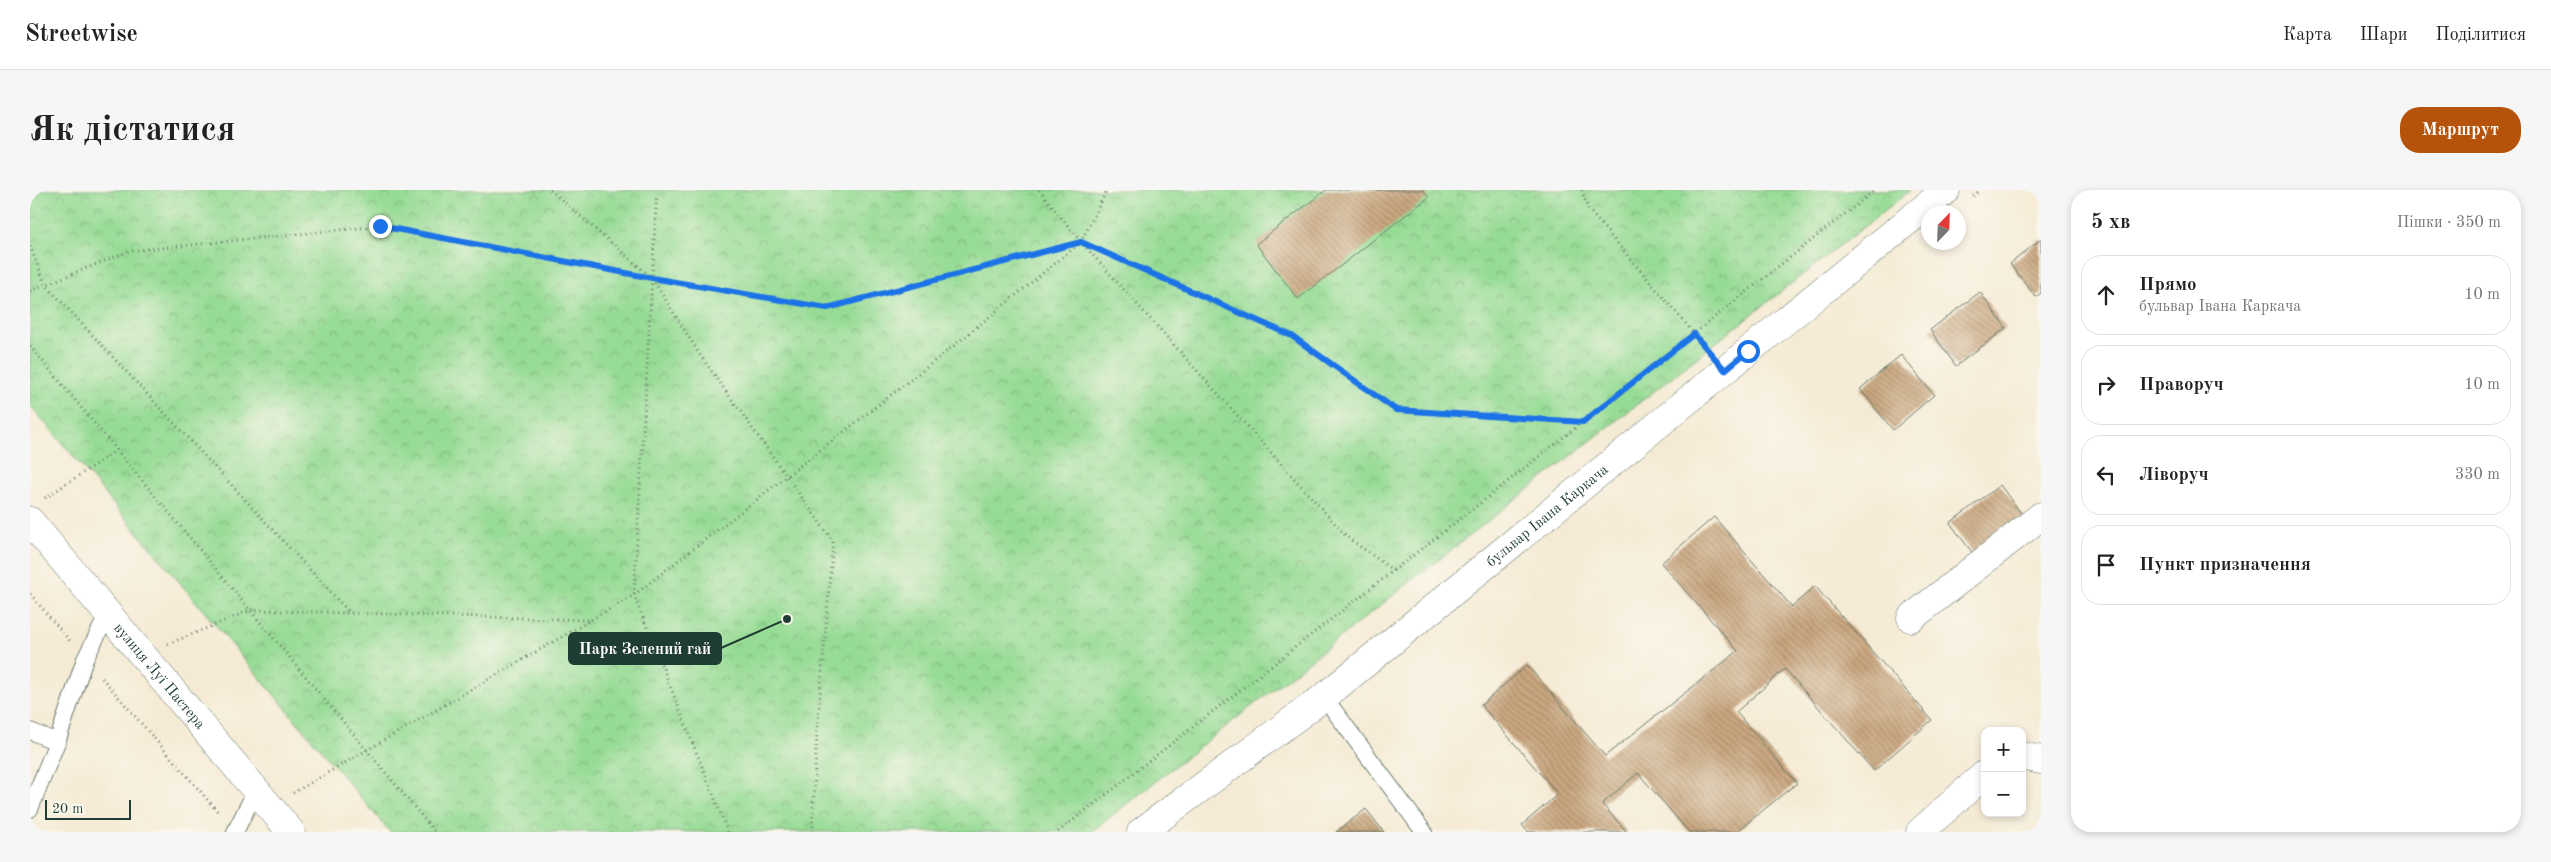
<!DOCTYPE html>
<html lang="uk">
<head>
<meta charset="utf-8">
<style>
  body { margin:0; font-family:"Old Standard TT",serif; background:#f6f6f6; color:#222 }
  .controls { position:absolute; right:15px; bottom:15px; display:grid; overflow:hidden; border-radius:10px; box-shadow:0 2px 8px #0003 }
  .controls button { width:45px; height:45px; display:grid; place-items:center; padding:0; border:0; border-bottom:1px solid #e0e0e0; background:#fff; color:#222; font:25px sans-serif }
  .compass { position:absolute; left:1891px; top:15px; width:45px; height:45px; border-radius:50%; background:#fff; box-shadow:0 2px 8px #0003; rotate:23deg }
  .scale { position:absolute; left:15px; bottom:12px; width:86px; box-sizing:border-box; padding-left:5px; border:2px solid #1f3d34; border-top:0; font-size:14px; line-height:18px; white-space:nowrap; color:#1f3d34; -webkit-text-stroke:4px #fbf7ec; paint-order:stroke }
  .stop { position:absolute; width:15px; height:15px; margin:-11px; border:4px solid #1a73e8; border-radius:50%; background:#fff }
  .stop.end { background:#1a73e8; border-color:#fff; box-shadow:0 1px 5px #0008 }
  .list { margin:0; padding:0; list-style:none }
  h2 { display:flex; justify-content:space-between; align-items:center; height:65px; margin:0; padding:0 20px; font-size:21px }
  h2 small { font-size:16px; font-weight:400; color:#767676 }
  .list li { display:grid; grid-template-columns:32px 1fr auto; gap:15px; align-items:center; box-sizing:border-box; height:80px; margin:0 10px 10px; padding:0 10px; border:1px solid #e0e0e0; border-radius:20px }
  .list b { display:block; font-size:19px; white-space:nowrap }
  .list p { margin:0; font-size:16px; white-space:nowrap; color:#767676 }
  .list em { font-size:16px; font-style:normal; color:#767676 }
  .icon { flex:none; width:28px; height:28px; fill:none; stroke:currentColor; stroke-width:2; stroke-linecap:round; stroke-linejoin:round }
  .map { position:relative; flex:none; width:2011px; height:642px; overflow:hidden; border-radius:20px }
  header { display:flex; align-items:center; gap:30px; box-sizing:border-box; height:70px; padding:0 25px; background:#fff; border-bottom:1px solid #e0e0e0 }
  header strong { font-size:24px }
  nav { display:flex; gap:28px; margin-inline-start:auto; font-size:18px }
  .intro { display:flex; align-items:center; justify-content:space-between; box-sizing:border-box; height:120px; padding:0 30px }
  h1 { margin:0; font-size:35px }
  .button { padding:12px 22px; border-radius:20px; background:#b45309; color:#fff; font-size:18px; font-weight:700 }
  main { display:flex; gap:30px; padding:0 30px }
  aside { flex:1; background:#fff; border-radius:20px; box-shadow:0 2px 8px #0003 }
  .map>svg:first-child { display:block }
</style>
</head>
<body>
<header>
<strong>Streetwise</strong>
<nav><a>Карта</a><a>Шари</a><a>Поділитися</a></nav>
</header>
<div class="intro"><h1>Як дістатися</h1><a class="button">Маршрут</a></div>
<main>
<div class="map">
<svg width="2011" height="642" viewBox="0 0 2011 642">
  <defs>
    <pattern id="park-crowns" width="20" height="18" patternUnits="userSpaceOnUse" patternTransform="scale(1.25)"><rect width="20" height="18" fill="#97dc95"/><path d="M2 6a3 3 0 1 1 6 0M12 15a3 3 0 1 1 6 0" fill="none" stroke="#7bb47a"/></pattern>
    <pattern id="building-back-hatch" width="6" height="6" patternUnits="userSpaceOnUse" patternTransform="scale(1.25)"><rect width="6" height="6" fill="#caa77f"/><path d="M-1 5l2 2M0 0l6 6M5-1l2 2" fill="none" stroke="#a38969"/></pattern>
  </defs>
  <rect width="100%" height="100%" fill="#fbf7ec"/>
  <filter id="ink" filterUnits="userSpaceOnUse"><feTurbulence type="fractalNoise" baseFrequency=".02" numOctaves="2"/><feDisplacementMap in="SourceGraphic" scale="10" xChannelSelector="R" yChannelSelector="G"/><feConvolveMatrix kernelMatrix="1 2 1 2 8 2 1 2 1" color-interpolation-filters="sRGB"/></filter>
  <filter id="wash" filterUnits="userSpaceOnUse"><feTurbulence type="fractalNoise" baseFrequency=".0096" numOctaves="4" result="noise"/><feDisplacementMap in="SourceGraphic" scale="20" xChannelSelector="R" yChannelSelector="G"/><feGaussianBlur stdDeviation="1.12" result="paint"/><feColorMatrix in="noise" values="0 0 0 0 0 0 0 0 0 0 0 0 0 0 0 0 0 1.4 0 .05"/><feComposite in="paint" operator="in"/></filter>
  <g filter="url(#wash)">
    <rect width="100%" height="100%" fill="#f5ebd5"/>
    <path fill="url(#park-crowns)" stroke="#5b8c64" d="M0,0H1881L1061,642H360L0,215Z"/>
    <g id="blocks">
      <path fill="url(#building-back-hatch)" d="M1296,0H1393L1399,7L1268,109L1226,54Z
        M2011,49V103L2006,107L1980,74Z
        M1950,102L1976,138L1926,176L1900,140Z
        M1871,165L1904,205L1863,240L1830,199Z
        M1970,295L1997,331L1947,369L1920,333Z
        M1684,327L1762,417L1785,396L1902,530L1844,581L1755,479L1706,522L1767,593L1706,642H1659L1608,583L1572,614L1597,642H1498L1492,635L1528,604L1451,515L1497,475L1575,566L1708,461L1631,373Z
        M1336,619L1354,642H1306Z"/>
    </g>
  </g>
  <g filter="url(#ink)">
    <use href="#blocks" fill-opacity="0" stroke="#6a7a6c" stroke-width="1"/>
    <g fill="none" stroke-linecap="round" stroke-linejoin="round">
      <defs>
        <path id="lane" d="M1294,507L1394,642
          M0,541L27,552
          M0,619L27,552L55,469L78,424
          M205,642L226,600"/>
        <path id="street" d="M1881,428L2011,326
          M1992,566L2011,570
          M1890,642L1955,584"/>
        <g id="secondary">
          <path id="s1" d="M0,331L261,642"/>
          <path id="s2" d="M1111,642L1294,507L1916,0"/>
        </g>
      </defs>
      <use href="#lane" stroke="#6a7a6c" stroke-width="18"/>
      <use href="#street" stroke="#6a7a6c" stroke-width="29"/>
      <use href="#secondary" stroke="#6a7a6c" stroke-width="29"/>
      <path stroke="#6a7a6c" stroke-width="3" stroke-dasharray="1 4" stroke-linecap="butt" d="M520,0L622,88L670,165L803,351L787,541L782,642
        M1009,0L1051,52L1317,347L1364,381
        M1552,0L1558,19L1678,160
        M1943,6L1950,0
        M0,56L15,94L320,423
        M0,101L99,61L350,36L622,88L797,118L1051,52L1077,0
        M0,156L405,642
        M15,308L87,260
        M0,404L40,451
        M138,454L221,420L560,430
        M72,488L189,623
        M263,603L604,405L627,0
        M698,642L604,405L915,163L1051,52L1262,146L1366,220L1553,232
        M1028,642L1467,300L1845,0"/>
      <use href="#lane" stroke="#fff" stroke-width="16"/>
      <use href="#street" stroke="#fff" stroke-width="28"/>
      <use href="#secondary" stroke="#fff" stroke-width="28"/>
    </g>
  </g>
  <g fill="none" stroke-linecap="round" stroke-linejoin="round" filter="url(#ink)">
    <path stroke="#1a73e8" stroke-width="6" d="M350,36L622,88L797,118L1051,52L1262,146L1366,220L1553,232L1664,144L1695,180L1718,161"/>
  </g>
  <g text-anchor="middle" stroke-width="5" stroke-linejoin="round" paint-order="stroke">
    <g font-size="15" fill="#1f3d34" stroke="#fbf7ec">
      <text dy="5" stroke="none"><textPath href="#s2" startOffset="515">бульвар Івана Каркача</textPath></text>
      <text dy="5" stroke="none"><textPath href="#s1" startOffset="202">вулиця Луї Пастера</textPath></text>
    </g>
  </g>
  <path fill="none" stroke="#1f3d34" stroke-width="2" d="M757 429L691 458"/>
  <circle fill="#1f3d34" stroke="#fbf7ec" stroke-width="2" cx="757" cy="429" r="5"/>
  <rect fill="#1f3d34" stroke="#1f3d34" stroke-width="2" x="539" y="443" width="152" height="31" rx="5"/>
  <g font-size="16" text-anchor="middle" font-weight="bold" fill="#fff">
    <text x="615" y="464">Парк Зелений гай</text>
  </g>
</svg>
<div class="controls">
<button>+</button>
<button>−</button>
</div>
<svg class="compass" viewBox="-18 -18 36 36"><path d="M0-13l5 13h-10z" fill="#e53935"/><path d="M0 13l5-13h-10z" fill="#767676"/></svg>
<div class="scale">20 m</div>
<div class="stop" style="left:1718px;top:161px"></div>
<div class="stop end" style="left:350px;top:36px"></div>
</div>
<aside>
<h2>5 хв<small>Пішки · 350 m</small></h2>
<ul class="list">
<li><svg class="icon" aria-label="ahead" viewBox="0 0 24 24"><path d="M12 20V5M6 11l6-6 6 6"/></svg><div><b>Прямо</b><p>бульвар Івана Каркача</p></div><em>10 m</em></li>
<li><svg class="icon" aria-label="right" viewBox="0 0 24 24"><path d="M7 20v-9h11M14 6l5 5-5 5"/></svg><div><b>Праворуч</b></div><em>10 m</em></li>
<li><svg class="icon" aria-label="left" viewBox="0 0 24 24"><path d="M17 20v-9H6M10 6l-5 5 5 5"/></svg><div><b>Ліворуч</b></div><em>330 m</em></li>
<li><svg class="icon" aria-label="arrive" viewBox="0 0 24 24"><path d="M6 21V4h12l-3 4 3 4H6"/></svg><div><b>Пункт призначення</b></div></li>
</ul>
</aside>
</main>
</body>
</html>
